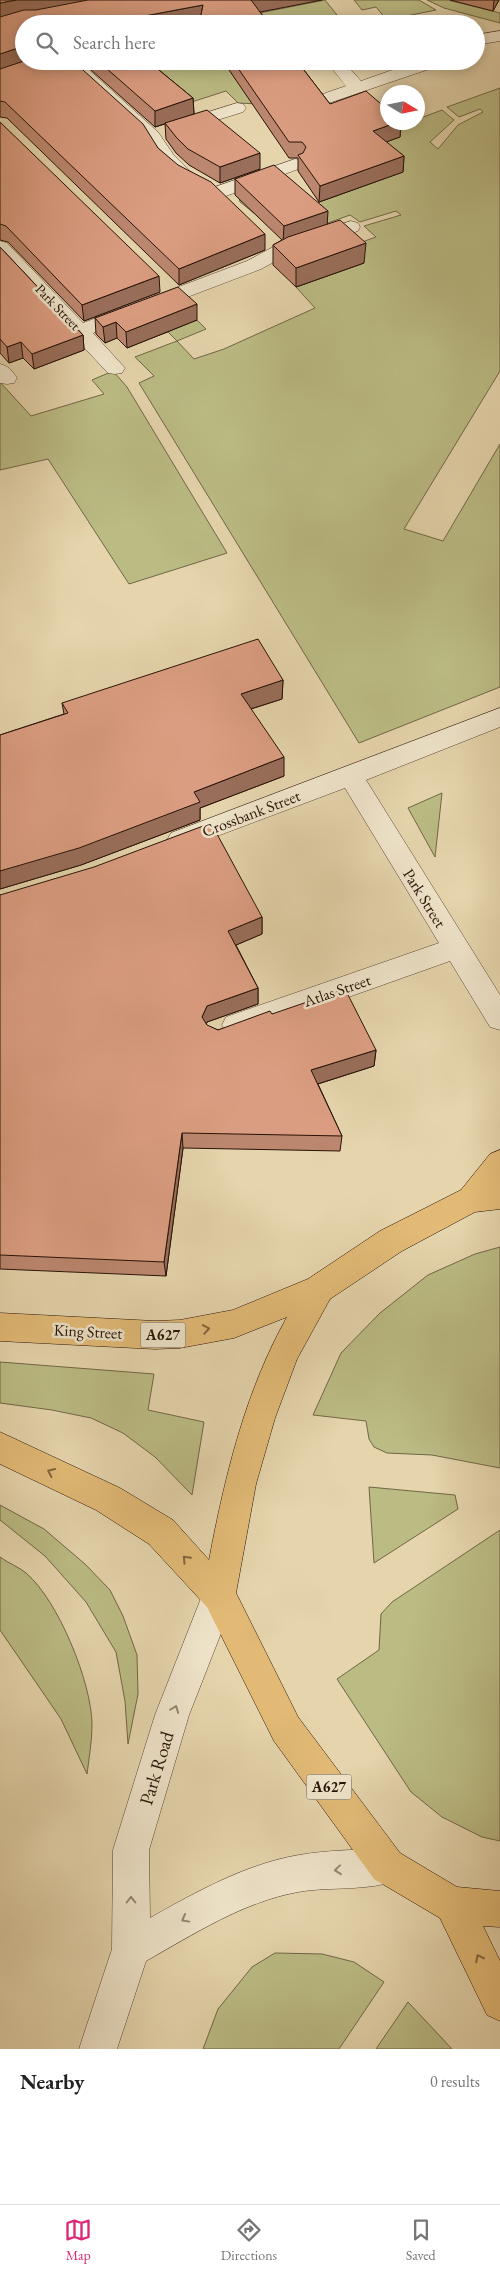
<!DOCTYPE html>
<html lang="en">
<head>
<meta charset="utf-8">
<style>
  body { margin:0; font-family:"EB Garamond",serif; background:#f6f6f6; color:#222 }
  .compass { position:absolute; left:380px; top:85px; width:45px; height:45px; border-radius:50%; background:#fff; box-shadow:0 2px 12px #0003; rotate:100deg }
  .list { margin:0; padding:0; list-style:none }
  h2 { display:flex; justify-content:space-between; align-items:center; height:65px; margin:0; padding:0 20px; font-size:21px }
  h2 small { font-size:16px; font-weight:400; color:#767676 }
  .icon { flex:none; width:28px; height:28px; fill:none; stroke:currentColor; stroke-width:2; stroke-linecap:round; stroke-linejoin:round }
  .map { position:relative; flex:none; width:500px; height:2049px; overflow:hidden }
  .search { position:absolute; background:#fff; box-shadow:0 2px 12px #0003; left:15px; right:15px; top:15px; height:55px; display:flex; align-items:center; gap:12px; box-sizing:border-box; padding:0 18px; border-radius:28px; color:#767676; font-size:19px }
  .sheet { height:155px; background:#fff }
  nav { display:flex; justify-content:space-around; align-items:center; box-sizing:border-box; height:70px; border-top:1px solid #e0e0e0; background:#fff; font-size:14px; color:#767676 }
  nav a { display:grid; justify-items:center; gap:2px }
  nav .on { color:#db2777 }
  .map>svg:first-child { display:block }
</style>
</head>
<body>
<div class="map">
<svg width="500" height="2049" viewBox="0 0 500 2049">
  <rect width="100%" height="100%" fill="#e5d4ac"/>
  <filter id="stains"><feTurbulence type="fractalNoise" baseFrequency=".004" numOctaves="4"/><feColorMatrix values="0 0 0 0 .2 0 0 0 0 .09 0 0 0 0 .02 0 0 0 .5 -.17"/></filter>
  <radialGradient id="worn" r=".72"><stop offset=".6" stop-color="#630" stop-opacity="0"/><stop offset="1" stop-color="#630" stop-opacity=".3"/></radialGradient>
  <path fill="#bbbb84" stroke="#716646" d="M325,0L337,15L333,16L339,24H268L229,19Z
    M354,0H419L436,10L387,20L376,7L362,10Z
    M427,0H448L500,13V23L444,8Z
    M130,61H223L258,104L238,103L226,91L151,115L141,114L120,95Z
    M500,88V371L404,529L443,541L500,444V687L359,743L139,383L154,376L135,357L177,341L168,332L151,338L146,333L192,315L206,329L177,341L194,359L224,349L315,308L296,287L364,263L348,247L376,237L364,226L401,215L396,211L360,222L350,215L295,235L279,233L240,202L239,198L275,218L402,172L376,150C388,132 394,123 418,122V119L442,110L454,120L430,142L438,149L458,125L483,112L480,109L459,117L447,107Z
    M113,371L127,387L227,553L129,584L48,459L0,470V382L31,416L104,394L92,380Z
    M442,793L435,857L408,808Z
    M500,1247V1468L432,1455L387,1453L374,1447L369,1439L366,1421L313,1415L341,1353L380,1313L428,1275L475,1254Z
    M0,1362L154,1374L148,1410L204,1422L192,1495L155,1457L123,1433L91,1418L52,1410L0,1403Z
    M369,1487L455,1495L458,1509L374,1563Z
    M0,1505L44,1529L85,1564L110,1590L123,1616L137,1655L138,1694L128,1744L125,1701L116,1652L86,1602L45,1556L0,1520Z
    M500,1530V1841L482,1837L442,1817L411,1792L337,1679L379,1650L381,1614L392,1602Z
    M0,1557C8,1563 19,1567 26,1573C58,1600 92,1683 92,1725C92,1741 89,1758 87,1774L61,1719L0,1630Z
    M275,1953L322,1954L354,1962L384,1982L339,2049H203L218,2009L252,1967Z
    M408,2002L452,2049H376Z"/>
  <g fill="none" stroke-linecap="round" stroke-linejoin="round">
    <defs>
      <path id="minor" d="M500,31V41L476,45V35Z
        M61,61H79L158,132L173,154L190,171L188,175L181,177L174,175L160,162L145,139Z
        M326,61H343L361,81L418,61H443L441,65L326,104L320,103L317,99L320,95L346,86Z
        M237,103L243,104L246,108L243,112L179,132L173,131L170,127L173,123Z
        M295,159L301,160L304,164L301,168L226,196L219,198L212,196L210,192L212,188Z
        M351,221L358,223L360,227L358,231L287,255L261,269L93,333L125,368L122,373L115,374L108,373L0,258V241L7,243L83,323L247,261L273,247Z
        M0,364C9,366 12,371 17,378L14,383L7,384L0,383Z
        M500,708V727L366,780L500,995V1030L490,1027L450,961L236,1037L226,1033L222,1025L226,1017L439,943L345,788L180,850L171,847L167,840L171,833Z
        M219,1578L231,1583L236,1595L189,1715L149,1850L150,1918C196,1892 246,1864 299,1855C328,1850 358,1850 387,1848L400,1853L405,1866L400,1879C369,1892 331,1886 298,1892C243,1902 194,1934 146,1961L117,2049H79L112,1949L113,1850L155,1715L207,1583Z"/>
      <path id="highway" d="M500,1150V1209L475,1212L402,1251L330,1299L297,1359L275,1418L256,1484L236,1593L298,1717L400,1853L457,1887L500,1891V1927L483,1926L500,1961V2021L487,2015L440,1918L374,1879L274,1741L207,1607L149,1544L96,1510L0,1464V1432L120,1488L173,1520L209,1560C225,1476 245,1392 287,1317L234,1338L180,1348L155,1349L0,1341V1313L155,1321L180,1320L233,1310L308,1279L380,1231L461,1190L490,1154Z"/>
    </defs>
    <use href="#minor" stroke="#564230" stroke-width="1"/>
    <use href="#highway" stroke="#271207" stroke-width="1"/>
    <use href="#minor" fill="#eee3c9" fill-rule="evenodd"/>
    <use href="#highway" fill="#e2ba76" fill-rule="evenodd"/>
  </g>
  <path fill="#bc876f" stroke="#271207" d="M0,0L260,12L269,24H202L201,21L24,24V61L158,148L265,250L179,285L7,118L0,117Z
    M450,0H499L493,11Z
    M81,61H148L193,98L194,114L260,169L220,183L189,165L176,153L166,139L165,124L155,127Z
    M223,61H297L330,104L388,122H401L400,137L386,142L404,156L403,172L319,202L298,171V158H289Z
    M0,122L160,292L84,321L8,242L0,240Z
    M235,179L327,224L364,263L296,287L273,265V245L282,240L235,195Z
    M0,247L83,335L84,350L34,369L23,358L9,363L0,353Z
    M95,318L197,320L127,348L117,338L105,343L96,334Z
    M283,680L282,699L251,709L284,776L200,808V820L81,865L0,889V735L64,714L62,703Z
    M0,895L262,917V934L236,945L258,988V1004L207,1022L206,1025L218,1030L272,1014L376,1050L374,1066L318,1084L342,1136L340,1151L183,1148L166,1276L0,1269Z"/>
  <path fill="#996e5a" stroke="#271207" d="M16,0H98L0,19V3Z
    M250,0H322L250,14Z
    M494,0H499L493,11Z
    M203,5L201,15V21L188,24H102Z
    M24,46V61L0,70V54Z
    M193,98L194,114L155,127V111Z
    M398,122H401L400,137L372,147L373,131Z
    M260,153V169L220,183V167Z
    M404,156L403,172L319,202L320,186Z
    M328,211L327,227L283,242L284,226Z
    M265,234V250L179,285V269Z
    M366,243L364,263L296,287V268Z
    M159,276L160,292L84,321L82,305Z
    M197,304V320L127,348L126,332Z
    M116,322L117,338L105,343L103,327Z
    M83,335L84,350L34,369L32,354Z
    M21,342L23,358L9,363L7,347Z
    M283,680L282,699L241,712V694Z
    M284,757V776L200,808V820L81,865L0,889V871L194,792Z
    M262,917V934L229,948L228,931Z
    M258,988V1004L207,1022L202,1033V1017L207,1006Z
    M376,1050L374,1066L311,1086V1070Z
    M182,1133L183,1148L166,1276L164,1262Z"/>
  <path fill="#db9d81" stroke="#271207" d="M0,0H16L0,3Z
    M88,0H251L269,24H208L201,15L203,5L102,24H24V46L0,54V17L24,10H36Z
    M24,61H73L143,124L158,148L178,165L211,182L265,234L179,269L5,102L0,101V69Z
    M98,61H148L193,98L155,111Z
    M233,61H297L330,104L366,91L388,110V122H398L373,131L404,156L320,186L298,155L303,153L306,147L302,142H289Z
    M207,110L260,153L220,167L188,149L176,137L165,123Z
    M0,122L159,276L82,305L6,226L0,224Z
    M274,165L328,211L284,226L235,179Z
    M340,220L366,243L296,268L273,245L288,237Z
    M0,247L83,335L32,354L21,342L7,347L0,339Z
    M178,287L197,304L126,332L116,322L103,327L95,318Z
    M258,639L283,680L241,694L284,757L194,792L200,802L79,848L0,871V735L68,713L62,703Z
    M211,823L262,917L228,931L258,988L207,1006L202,1017L207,1025L218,1030L270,1011L272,1014L345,989L376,1050L311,1070L342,1136L182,1133L164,1262L0,1255V895L94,867Z"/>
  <defs><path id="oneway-chevron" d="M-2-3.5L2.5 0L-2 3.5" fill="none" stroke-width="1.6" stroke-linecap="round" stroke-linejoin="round" transform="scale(1.25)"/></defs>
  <g stroke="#84663e">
    <use href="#oneway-chevron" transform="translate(206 1329) rotate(-10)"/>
    <use href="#oneway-chevron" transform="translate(51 1472) rotate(-155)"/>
    <use href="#oneway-chevron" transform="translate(186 1559) rotate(-133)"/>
    <use href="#oneway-chevron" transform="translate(479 1958) rotate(-116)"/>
  </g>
  <g stroke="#948572">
    <use href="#oneway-chevron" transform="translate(175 1709) rotate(-69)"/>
    <use href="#oneway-chevron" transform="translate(338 1870) rotate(174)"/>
    <use href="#oneway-chevron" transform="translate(131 1900) rotate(-90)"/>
    <use href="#oneway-chevron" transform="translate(185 1919) rotate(151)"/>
  </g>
  <g text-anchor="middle" stroke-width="5" stroke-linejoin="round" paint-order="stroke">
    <g font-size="14" fill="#271207" stroke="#eee3c9">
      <text transform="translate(58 307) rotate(46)" y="5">Park Street</text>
    </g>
    <g fill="#eee3c9" stroke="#635141" stroke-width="1">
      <rect x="140.5" y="1322.5" width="45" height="25" rx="4"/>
      <rect x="306.5" y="1774.5" width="45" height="25" rx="4"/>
    </g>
    <g font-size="15" font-weight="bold" fill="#271207">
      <text x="163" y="1340">A627</text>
      <text x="329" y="1792">A627</text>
    </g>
    <g font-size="16" fill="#271207" stroke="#eee3c9">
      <text transform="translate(251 813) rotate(-21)" y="6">Crossbank Street</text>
      <text transform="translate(425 898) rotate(58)" y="6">Park Street</text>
      <text transform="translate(337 990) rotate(-19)" y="6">Atlas Street</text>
      <text transform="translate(88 1331) rotate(3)" y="6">King Street</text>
    </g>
    <g font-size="19" fill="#271207" stroke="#eee3c9">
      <text transform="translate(156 1768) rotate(-73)" y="7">Park Road</text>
    </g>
  </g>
  <rect width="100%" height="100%" filter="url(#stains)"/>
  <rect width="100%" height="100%" fill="url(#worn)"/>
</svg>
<svg class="compass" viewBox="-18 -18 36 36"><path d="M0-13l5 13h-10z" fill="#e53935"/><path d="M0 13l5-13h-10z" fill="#767676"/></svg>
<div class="search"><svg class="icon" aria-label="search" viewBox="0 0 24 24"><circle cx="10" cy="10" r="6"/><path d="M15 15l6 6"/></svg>Search here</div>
</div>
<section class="sheet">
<h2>Nearby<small>0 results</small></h2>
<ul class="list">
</ul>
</section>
<nav>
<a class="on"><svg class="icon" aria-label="map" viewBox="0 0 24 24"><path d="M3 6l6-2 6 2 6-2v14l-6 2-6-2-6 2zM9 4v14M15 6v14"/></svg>Map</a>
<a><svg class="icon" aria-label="directions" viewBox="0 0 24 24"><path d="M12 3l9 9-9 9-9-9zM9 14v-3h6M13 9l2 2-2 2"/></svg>Directions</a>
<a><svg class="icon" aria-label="saved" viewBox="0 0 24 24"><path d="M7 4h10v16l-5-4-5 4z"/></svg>Saved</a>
</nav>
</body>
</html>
